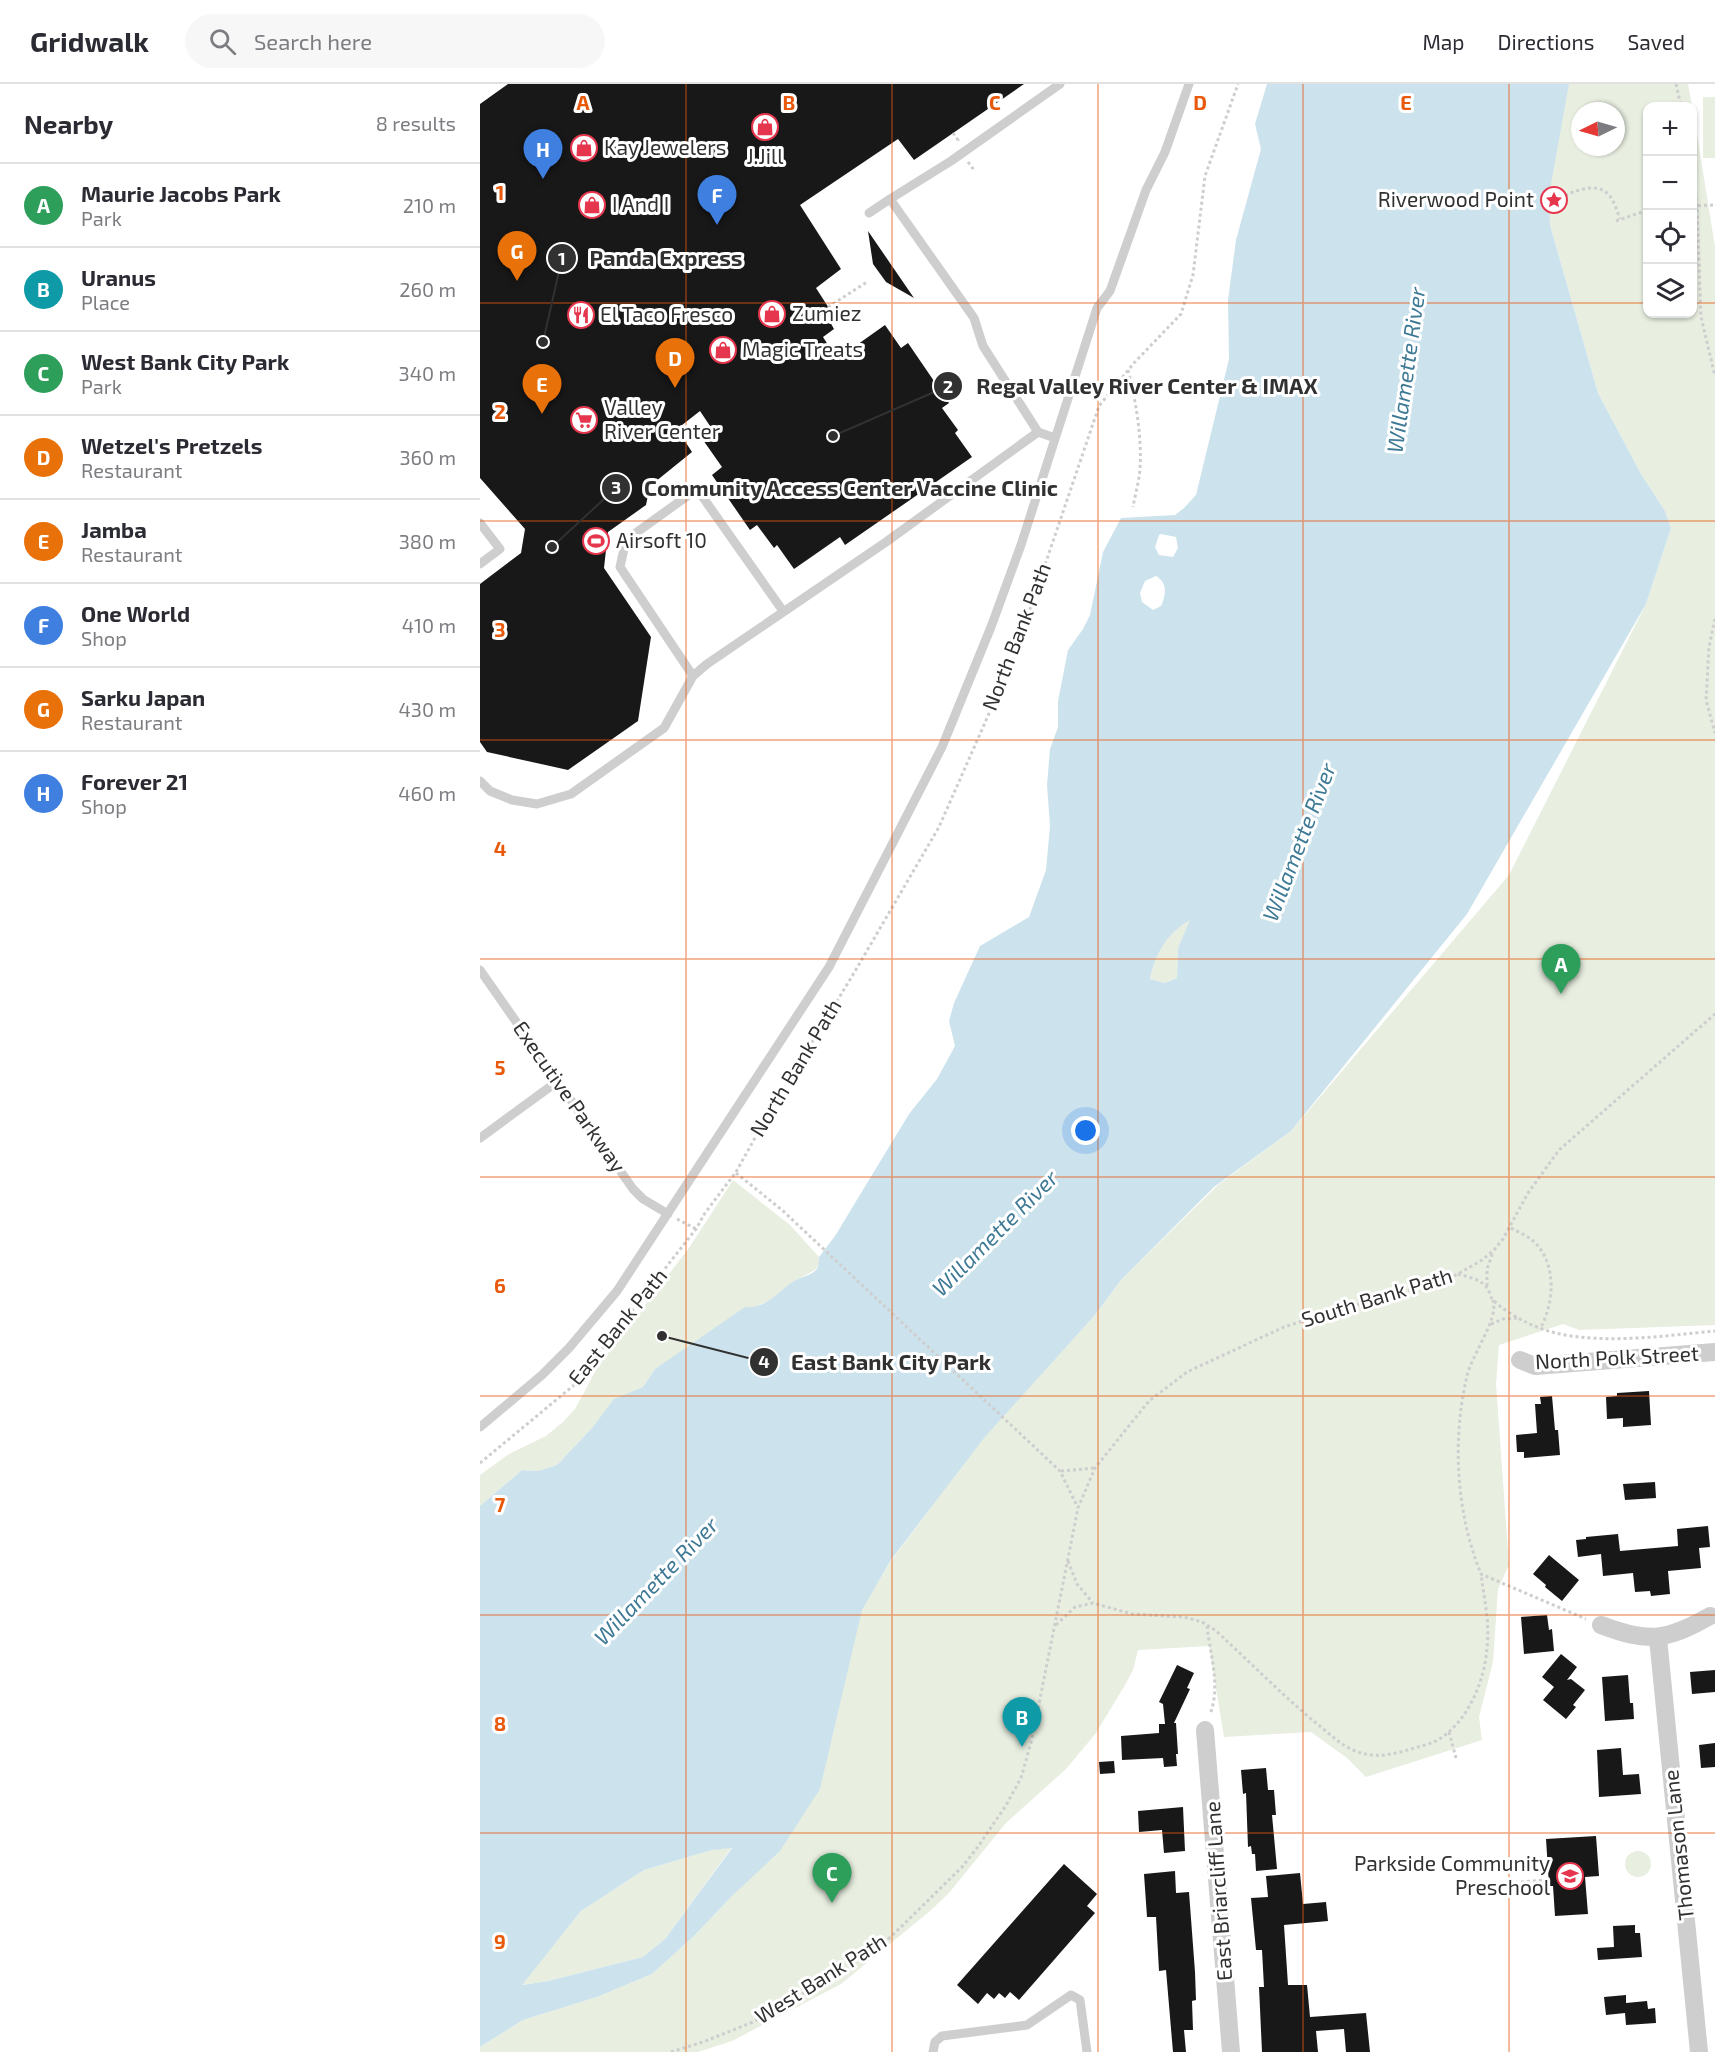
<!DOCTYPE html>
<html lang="en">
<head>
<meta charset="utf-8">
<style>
  body { margin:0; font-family:"Exo 2",sans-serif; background:#f7f7f7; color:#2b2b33 }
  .controls { position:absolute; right:18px; top:18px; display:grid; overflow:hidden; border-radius:12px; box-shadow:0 2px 4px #0004 }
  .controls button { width:54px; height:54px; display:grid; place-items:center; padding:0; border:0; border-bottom:2px solid #e1e1e2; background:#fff; color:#2b2b33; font:30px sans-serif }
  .compass { position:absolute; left:1091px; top:18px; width:54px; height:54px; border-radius:50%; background:#fff; box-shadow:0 2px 4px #0004; rotate:265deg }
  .you { position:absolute; left:606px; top:1047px; width:21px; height:21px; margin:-15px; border:4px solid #fff; border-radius:50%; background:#1a73e8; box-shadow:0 0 0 9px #1a73e833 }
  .badge { display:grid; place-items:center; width:39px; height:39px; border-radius:50%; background:#2563eb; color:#fff; font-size:20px; font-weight:700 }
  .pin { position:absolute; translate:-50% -50px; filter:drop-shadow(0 2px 3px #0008) }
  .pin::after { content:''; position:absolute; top:32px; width:21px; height:18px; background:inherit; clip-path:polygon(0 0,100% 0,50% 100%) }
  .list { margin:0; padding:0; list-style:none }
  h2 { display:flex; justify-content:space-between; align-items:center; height:78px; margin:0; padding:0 24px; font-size:26px }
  h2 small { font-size:20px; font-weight:400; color:#7c7c81 }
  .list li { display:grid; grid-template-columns:39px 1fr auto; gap:18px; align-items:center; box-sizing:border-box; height:84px; padding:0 24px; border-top:2px solid #e1e1e2 }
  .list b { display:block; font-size:22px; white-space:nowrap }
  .list p { margin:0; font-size:20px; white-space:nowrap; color:#7c7c81 }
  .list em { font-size:20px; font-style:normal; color:#7c7c81 }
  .icon { flex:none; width:33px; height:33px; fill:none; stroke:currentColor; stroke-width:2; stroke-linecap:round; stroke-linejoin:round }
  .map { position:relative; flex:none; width:1235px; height:1968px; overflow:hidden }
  header { display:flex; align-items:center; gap:36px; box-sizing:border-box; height:84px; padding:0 30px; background:#fff; border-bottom:2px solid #e1e1e2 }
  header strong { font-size:28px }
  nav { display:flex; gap:33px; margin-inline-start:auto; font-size:21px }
  .search { width:420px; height:54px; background:#f7f7f7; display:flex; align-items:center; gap:15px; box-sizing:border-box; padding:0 21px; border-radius:33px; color:#7c7c81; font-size:22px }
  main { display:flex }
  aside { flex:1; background:#fff }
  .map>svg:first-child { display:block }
</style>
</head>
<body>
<header>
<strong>Gridwalk</strong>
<div class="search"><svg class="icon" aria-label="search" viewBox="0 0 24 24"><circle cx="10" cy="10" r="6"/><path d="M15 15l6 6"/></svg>Search here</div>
<nav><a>Map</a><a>Directions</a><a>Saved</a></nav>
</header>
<main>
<aside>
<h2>Nearby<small>8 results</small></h2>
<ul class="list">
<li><span class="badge" style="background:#2e9e5b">A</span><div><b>Maurie Jacobs Park</b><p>Park</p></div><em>210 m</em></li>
<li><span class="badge" style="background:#0f9aa8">B</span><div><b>Uranus</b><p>Place</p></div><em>260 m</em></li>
<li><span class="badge" style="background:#2e9e5b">C</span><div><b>West Bank City Park</b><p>Park</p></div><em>340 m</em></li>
<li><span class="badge" style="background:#e8710a">D</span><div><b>Wetzel's Pretzels</b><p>Restaurant</p></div><em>360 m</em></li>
<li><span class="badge" style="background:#e8710a">E</span><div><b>Jamba</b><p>Restaurant</p></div><em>380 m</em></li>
<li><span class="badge" style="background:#3f7fe0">F</span><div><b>One World</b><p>Shop</p></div><em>410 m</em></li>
<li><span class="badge" style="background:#e8710a">G</span><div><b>Sarku Japan</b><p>Restaurant</p></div><em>430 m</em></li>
<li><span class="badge" style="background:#3f7fe0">H</span><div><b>Forever 21</b><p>Shop</p></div><em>460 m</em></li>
</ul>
</aside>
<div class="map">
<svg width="1235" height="1968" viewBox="0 0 1235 1968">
  <rect width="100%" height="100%" fill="#fff"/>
  <path fill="#e8eee0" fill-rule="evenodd" d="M1085,0H1208L1212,22H1168V230H1212L1213,25L1235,163V1241L1099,1246L1083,1240L1019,1261L1016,1300L1029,1481L1018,1505L1013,1578L999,1633L1002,1656L886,1693L867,1674L831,1648L744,1653L729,1562L658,1566L653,1586L645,1601L616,1649L586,1685L526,1739L469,1809L450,1827L361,1900L252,1957L218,1968H0V1963L43,1936L117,1913L172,1890L214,1852L253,1811L351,1656L381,1526L411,1477L503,1354L615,1231L641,1196L738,1101L811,1047L1029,791L1166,520L1191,444L1185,427L1161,390L1118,309L1070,141L1068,79ZM1100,27H1136V63H1100Z
    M1223,13H1235V74H1223Z
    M711,835L698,864L697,894L685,899L670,895C679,864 683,853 711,835Z
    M253,1096L310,1141L339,1173V1180L335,1186L315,1197L293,1215L273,1224L175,1285L163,1303L134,1316L112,1344L77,1381L58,1387L42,1386L0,1422V1391L29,1370L66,1352L83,1338L95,1325L118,1282L209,1164Z
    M252,1763L185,1855L163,1873L68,1897L41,1901L101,1827L164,1786L232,1766Z
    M1145 1780a13 13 0 1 1 26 0a13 13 0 1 1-26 0Z"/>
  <path fill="#cce3ed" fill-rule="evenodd" d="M787,0H1089L1069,111L1070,141L1118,309L1161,390L1185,427L1191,444L1166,520L987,830L811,1047L734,1103L641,1196L615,1231L504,1354L411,1476L382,1526L340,1705L300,1767L253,1811L214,1852L172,1890L117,1913L43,1936L0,1963V1422L42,1386L58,1387L77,1381L112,1344L134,1315L163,1303L175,1285L265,1223C286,1225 299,1207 314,1197C321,1193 330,1192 336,1186C339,1182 339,1178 339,1173L355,1152L429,1030L457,995L475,962L469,937L474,919L500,862L549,833L566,786L570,742L567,701L570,665L578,643V617L588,566L603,545L610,531L623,468L641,434L695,431L704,424L716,411L749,275L748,216L756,156L781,65L775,40ZM681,450L696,453L698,464L693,473L679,471L675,463L679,451ZM676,492C688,499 686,511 681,522L673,526L662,518L660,509L665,497ZM710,836L698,864L697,894L685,899L670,895C676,869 686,850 710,836ZM252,1764L185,1855L163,1873L68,1897L42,1901L101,1827L164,1786L232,1766Z"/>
  <path fill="#181818" d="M28,0H544L434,76L418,55L320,121L361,185L336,204L354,232L349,236L354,245L343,253L357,275L405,241L421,264L428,259L469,319L462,324L478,346L475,349L492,373L365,461L360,453L314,485L297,461L294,464L277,441L270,446L232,391L242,383L223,356L234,348L220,327L197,345L212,368L170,402L166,421L128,448L124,484L171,553L158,637L88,686L7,668L0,658V500L41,469L45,445L0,394V20Z
    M388,147L434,214L406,198L393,180Z
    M1169,1307L1171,1341L1143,1343V1334L1127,1335L1126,1313L1137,1312V1309Z
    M1072,1312L1075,1346H1078L1080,1371L1044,1374V1368H1037L1036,1351L1057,1349L1055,1320H1061L1060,1313Z
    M1175,1398L1176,1414L1145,1416L1143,1400Z
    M1228,1442L1230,1463L1219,1464L1221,1484L1188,1487L1190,1510L1171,1512L1170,1507L1155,1508L1153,1489L1123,1492L1121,1470L1098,1473L1096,1456L1106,1455V1453L1138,1450L1140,1467L1198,1462L1197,1445Z
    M1069,1471L1099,1496L1082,1517L1065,1503L1066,1501L1053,1490Z
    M1067,1531L1069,1546L1072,1545L1074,1567L1044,1570L1041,1533Z
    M1081,1570L1097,1583L1087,1596L1091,1595L1105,1606L1093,1621L1096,1623L1086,1635L1063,1616L1074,1603L1062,1593Z
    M697,1581L714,1589L707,1604L710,1605L694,1639H696L698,1670H696L697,1682L684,1683L683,1674L642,1676L641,1652L679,1649V1640H685L683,1620L679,1618Z
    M1235,1586V1608L1212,1610L1210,1588Z
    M1148,1591L1150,1619H1153L1154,1635L1125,1637L1122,1593Z
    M1235,1659V1683L1221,1684L1219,1661Z
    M1141,1664L1143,1691L1159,1690L1161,1710L1119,1713L1117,1666Z
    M634,1677L635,1689L620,1690L619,1678Z
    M786,1684L788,1706H794L796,1731H792L797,1785L776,1787L775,1770H772L771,1762L768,1763L766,1709L763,1710L761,1686Z
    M703,1723L705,1767L684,1769L682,1746L659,1748L658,1727Z
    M1116,1752L1119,1792L1105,1793L1108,1830L1075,1832L1073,1802H1069L1066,1755Z
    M584,1780L617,1810L607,1822L615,1829L539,1916L530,1908L525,1914L519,1909L514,1915L507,1909L498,1920L477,1901Z
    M695,1787L696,1809L709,1808L715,1888L716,1916L712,1917L713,1946H704L706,1968H693L686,1886L679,1887L676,1833H667L664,1790Z
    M820,1789L823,1820L846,1818L848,1837L804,1841L808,1901H827L830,1933L886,1929L890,1968H866L864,1945L836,1947L838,1968H782L779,1903H784L782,1866H776L771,1814L788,1813L786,1792Z
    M1155,1841V1849H1160L1162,1873L1118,1876L1117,1864L1134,1863L1133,1842Z
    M1146,1911V1919L1167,1917L1168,1925L1175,1924L1176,1939L1146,1941L1145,1929L1126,1931L1124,1913Z"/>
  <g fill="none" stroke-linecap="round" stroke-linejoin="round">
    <path stroke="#cecece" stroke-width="3" stroke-dasharray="3 3" stroke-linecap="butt" d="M1196,0L1201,22
      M473,49L478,56L476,57
      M488,78L494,86
      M1212,84L1217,122L1221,233L1235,292
      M1074,116C1088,110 1115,96 1128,110C1134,116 1137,127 1140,135
      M1212,122L1235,121
      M1136,137L1168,126
      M348,223L387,198
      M648,286C656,318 662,352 660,385C659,398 655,411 653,423
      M1235,535L1229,563L1226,616L1235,649
      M256,1089L302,1126L580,1387L598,1424
      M197,1135L216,1145
      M1031,1144C1038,1148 1046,1151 1052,1156C1077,1177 1075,1218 1060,1245
      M978,1190C988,1193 1001,1195 1007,1204C1010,1207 1010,1213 1013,1216C1022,1225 1037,1234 1048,1239C1099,1265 1180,1252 1235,1247
      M1007,1202V1185L1013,1168
      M1013,1216C1019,1235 992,1270 987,1292C972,1355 976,1429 1001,1490L1106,1535
      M1011,1240L1023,1235L1037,1234
      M0,1379L93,1302L216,1145L225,1129L256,1088L290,1027L374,889L459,743L533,575L619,322L654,279L701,230L713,191L725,92L758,0
      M581,1387L615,1384
      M588,1477L597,1500L613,1519
      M576,1541L595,1523L613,1519L652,1530L704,1533L722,1538L735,1546C769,1577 801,1610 836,1639C848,1648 859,1660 873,1666C893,1675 911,1671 931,1665C941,1662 952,1660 961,1654C989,1635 1005,1596 1007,1563C1010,1539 1004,1514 1001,1490
      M727,1542C730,1569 741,1604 730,1630
      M969,1648L976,1674
      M1017,1800L1064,1796
      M191,1968L223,1958L273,1938L355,1891L405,1858L420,1844L482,1783L497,1764L525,1723L541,1694L552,1655L598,1424L615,1384L669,1317L707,1288L804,1243L847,1229L959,1198L978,1190L1002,1176L1014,1166L1023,1155L1048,1109L1079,1066L1235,930"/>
    <path stroke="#cecece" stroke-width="9" d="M389,129L410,115
      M575,354L558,348L503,262L494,234L410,115L471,77L580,0
      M0,439L20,465L0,480
      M213,592L140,483L146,456L217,405L303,527
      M0,697L10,707L32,716L57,720L91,710L184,644L213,592L227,580L406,458L558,348
      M0,886L153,1105L163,1115L188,1130
      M0,1054L78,997
      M0,1343L62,1291L89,1264L137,1207L349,883L462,663L511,543L541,461L617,224L630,207L666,106L685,68L709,0
      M453,1968L455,1958L462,1952L547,1941L591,1911L600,1916L607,1968"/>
    <path stroke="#cecece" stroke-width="18" d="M1040,1276L1055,1282L1235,1268
      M1121,1541C1168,1559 1186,1557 1230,1532
      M1178,1554L1219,1968
      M725,1646L751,1968"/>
  </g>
  <path fill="none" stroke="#e8590c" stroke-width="1.5" stroke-opacity="0.55" d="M206,0V1968M412,0V1968M618,0V1968M823,0V1968M1029,0V1968M0,219H1168M1212,219H1235M0,437H1235M0,656H1235M0,875H1235M0,1093H1235M0,1312H1235M0,1531H1235M0,1749H1235"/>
  <defs>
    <symbol id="shop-ring" viewBox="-11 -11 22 22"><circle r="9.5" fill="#fff" stroke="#e6364e" stroke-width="1.5"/><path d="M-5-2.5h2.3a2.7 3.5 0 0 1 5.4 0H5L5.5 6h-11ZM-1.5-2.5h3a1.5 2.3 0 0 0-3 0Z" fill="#e6364e"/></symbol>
    <symbol id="sight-ring" viewBox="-11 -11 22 22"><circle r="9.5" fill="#fff" stroke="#e6364e" stroke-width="1.5"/><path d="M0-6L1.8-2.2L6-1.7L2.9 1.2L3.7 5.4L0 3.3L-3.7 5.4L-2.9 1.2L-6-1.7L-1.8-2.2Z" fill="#e6364e"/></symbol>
    <symbol id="restaurant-ring" viewBox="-11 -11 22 22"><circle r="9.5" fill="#fff" stroke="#e6364e" stroke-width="1.5"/><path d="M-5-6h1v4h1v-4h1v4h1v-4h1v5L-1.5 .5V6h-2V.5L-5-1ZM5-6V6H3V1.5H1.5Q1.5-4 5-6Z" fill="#e6364e"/></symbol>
    <symbol id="supermarket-ring" viewBox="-11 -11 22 22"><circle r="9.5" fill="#fff" stroke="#e6364e" stroke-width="1.5"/><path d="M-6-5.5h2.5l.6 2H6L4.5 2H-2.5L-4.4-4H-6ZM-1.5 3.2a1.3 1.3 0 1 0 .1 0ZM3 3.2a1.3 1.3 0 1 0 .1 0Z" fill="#e6364e"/></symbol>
    <symbol id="stadium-ring" viewBox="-11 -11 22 22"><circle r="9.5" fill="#fff" stroke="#e6364e" stroke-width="1.5"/><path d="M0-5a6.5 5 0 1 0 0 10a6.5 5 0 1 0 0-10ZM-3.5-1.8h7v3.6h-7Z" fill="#e6364e"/></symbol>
    <symbol id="school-ring" viewBox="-11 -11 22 22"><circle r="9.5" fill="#fff" stroke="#e6364e" stroke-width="1.5"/><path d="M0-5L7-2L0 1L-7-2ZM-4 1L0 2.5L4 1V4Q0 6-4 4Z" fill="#e6364e"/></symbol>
  </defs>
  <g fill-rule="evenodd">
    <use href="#shop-ring" x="270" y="28" width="30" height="30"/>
    <use href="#shop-ring" x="89" y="49" width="30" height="30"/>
    <use href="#sight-ring" x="1059" y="101" width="30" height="30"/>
    <use href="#shop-ring" x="97" y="106" width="30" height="30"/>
    <use href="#shop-ring" x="277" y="215" width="30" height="30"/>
    <use href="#restaurant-ring" x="86" y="216" width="30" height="30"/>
    <use href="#shop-ring" x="228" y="251" width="30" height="30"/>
    <use href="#supermarket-ring" x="89" y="321" width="30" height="30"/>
    <use href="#stadium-ring" x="101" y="442" width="30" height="30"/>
    <use href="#school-ring" x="1075" y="1777" width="30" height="30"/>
  </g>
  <g text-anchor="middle" stroke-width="6" stroke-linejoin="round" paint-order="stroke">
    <g font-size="21" fill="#313131" stroke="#fff" text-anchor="start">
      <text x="124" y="71">Kay Jewelers</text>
      <text x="285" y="80" text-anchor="middle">J.Jill</text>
      <text x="1054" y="123" text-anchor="end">Riverwood Point</text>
      <text x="132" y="128">I And I</text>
      <text x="312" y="237">Zumiez</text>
      <text x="120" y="238">El Taco Fresco</text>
      <text x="262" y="273">Magic Treats</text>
      <text x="124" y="331">Valley<tspan x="124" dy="24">River Center</tspan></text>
      <text x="136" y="464">Airsoft 10</text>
      <text x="1070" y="1787" text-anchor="end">Parkside Community<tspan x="1070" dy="24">Preschool</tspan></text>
    </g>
    <g font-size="21" fill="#313131" stroke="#fff">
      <text transform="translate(537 553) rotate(-69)" y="7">North Bank Path</text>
      <text transform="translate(316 984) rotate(-59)" y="7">North Bank Path</text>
      <text transform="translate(89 1013) rotate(55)" y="7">Executive Parkway</text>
      <text transform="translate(897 1214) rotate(-17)" y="7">South Bank Path</text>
      <text transform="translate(138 1243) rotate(-51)" y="7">East Bank Path</text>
      <text transform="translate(1137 1274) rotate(-3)" y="7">North Polk Street</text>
      <text transform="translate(1199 1761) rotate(-96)" y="7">Thomason Lane</text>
      <text transform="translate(739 1807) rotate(-94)" y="7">East Briarcliff Lane</text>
      <text transform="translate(341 1895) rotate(-32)" y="7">West Bank Path</text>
    </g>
    <g font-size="22" font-style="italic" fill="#3e7995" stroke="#fff">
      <text transform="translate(926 286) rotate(-82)" y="8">Willamette River</text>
      <text transform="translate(819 758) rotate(-69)" y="8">Willamette River</text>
      <text transform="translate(515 1149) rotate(-45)" y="8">Willamette River</text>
      <text transform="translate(176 1497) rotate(-46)" y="8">Willamette River</text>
    </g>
  </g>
  <g font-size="20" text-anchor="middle" font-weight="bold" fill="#e8590c" stroke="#fff" stroke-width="6" stroke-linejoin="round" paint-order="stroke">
    <text x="103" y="26">A</text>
    <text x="309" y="26">B</text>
    <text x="515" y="26">C</text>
    <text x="720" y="26">D</text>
    <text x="926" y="26">E</text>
    <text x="20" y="116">1</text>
    <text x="20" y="335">2</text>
    <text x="20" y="553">3</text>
    <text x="20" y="772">4</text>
    <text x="20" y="991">5</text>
    <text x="20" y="1209">6</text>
    <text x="20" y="1428">7</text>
    <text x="20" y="1647">8</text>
    <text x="20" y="1865">9</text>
  </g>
  <path fill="none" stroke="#313131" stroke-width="2" d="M63 258L82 174M353 352L468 302M72 463L136 404M182 1252L284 1278"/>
  <g fill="#313131" stroke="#fff" stroke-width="2">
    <circle cx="63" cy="258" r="6"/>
    <circle cx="353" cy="352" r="6"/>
    <circle cx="72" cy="463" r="6"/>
    <circle cx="182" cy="1252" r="6"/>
    <circle cx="82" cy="174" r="15"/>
    <circle cx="468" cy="302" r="15"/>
    <circle cx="136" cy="404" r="15"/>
    <circle cx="284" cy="1278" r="15"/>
  </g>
  <g font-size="18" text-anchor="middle" font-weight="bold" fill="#fff">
    <text x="82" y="181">1</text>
    <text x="468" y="309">2</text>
    <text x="136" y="410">3</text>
    <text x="284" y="1284">4</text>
  </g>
  <g font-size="22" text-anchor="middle" font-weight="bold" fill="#313131" stroke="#fff" stroke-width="6" stroke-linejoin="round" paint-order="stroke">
    <text x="186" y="182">Panda Express</text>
    <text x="667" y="310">Regal Valley River Center &amp; IMAX</text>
    <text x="371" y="412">Community Access Center Vaccine Clinic</text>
    <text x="411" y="1286">East Bank City Park</text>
  </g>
</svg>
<div class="controls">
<button>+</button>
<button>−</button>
<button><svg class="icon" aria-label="locate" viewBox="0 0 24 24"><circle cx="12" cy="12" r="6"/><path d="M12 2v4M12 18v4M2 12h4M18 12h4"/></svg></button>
<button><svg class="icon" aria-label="layers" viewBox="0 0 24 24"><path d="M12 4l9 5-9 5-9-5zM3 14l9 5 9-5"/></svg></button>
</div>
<svg class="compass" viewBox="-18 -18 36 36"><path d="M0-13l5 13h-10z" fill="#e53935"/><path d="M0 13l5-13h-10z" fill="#7c7c81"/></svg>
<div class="you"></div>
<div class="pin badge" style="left:1081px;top:910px;background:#2e9e5b">A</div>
<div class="pin badge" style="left:542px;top:1663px;background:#0f9aa8">B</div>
<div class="pin badge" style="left:352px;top:1819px;background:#2e9e5b">C</div>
<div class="pin badge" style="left:195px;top:304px;background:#e8710a">D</div>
<div class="pin badge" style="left:62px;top:330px;background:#e8710a">E</div>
<div class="pin badge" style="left:237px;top:141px;background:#3f7fe0">F</div>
<div class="pin badge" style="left:37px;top:197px;background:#e8710a">G</div>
<div class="pin badge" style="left:63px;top:95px;background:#3f7fe0">H</div>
</div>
</main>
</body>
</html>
